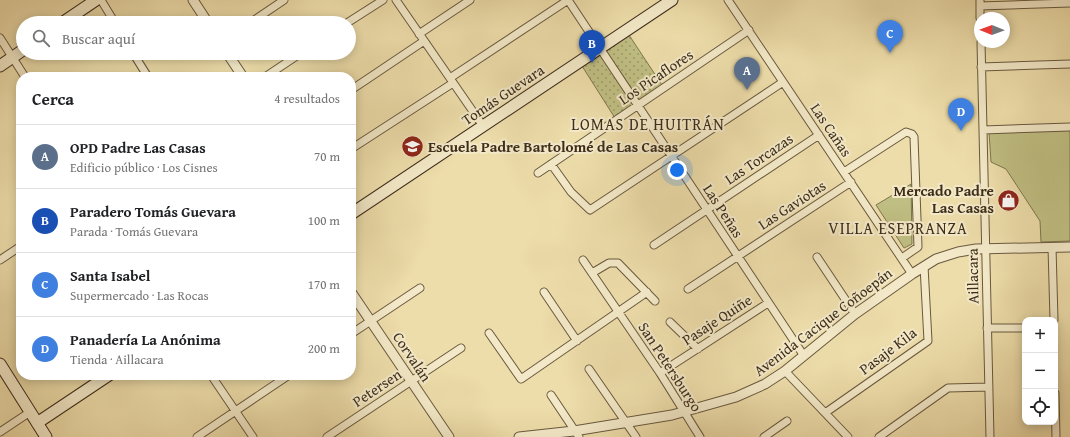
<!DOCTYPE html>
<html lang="es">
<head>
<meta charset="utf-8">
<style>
  body { margin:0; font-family:"Gentium Book Plus",serif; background:#f6f6f6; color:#202124 }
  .controls { position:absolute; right:12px; bottom:12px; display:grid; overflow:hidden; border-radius:8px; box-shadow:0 2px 10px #0003 }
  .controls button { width:36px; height:36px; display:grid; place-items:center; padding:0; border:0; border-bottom:1px solid #e0e0e0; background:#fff; color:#202124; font:20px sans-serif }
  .compass { position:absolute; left:974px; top:12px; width:36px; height:36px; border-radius:50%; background:#fff; box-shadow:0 2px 10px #0003; rotate:271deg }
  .you { position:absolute; left:677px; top:170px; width:14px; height:14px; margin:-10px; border:3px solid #fff; border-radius:50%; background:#1a73e8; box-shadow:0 0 0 6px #1a73e833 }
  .badge { display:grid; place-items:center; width:26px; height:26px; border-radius:50%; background:#8f2418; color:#fff; font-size:13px; font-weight:700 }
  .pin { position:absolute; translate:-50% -33px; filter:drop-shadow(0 1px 2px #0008) }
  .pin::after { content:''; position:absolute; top:21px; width:14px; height:12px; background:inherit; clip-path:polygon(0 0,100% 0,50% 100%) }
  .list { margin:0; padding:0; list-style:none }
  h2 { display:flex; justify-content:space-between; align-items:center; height:52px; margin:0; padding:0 16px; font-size:17px }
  h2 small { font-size:13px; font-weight:400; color:#757577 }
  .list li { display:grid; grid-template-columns:26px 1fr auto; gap:12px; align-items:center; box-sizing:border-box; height:64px; padding:0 16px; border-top:1px solid #e0e0e0 }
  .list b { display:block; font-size:15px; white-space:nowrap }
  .list p { margin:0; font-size:13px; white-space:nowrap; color:#757577 }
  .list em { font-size:13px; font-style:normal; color:#757577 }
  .icon { flex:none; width:22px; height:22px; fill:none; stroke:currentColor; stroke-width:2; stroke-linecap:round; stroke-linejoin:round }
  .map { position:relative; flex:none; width:1070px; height:437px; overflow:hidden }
  .search { position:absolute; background:#fff; box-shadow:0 2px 10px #0003; left:16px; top:16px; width:340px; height:44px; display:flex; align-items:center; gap:10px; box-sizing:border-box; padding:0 14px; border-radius:22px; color:#757577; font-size:15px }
  .panel { position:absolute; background:#fff; box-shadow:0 2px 10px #0003; left:16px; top:72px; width:340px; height:308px; border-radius:16px }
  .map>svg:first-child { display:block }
</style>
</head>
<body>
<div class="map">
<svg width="1070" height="437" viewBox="0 0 1070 437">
  <defs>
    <pattern id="grass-dots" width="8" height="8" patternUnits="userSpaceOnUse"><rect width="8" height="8" fill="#c0bf83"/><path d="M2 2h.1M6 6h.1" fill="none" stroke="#9d9c6a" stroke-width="1.8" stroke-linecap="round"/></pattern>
  </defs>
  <rect width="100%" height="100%" fill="#edddaa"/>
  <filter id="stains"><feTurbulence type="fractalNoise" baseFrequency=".005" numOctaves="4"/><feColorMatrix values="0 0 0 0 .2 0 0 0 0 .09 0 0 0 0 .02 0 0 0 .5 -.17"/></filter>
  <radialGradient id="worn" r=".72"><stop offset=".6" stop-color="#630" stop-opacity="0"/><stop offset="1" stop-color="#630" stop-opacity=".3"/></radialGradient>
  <path fill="url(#grass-dots)" stroke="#7e764f" d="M629,35L662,85L640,101L606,51Z
    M601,53L636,104L615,118L582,66Z"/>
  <path fill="#c0bf83" stroke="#7e764f" d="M1070,130V241L1041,242L1040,221L1006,169L991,162L989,132Z
    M911,184L912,244L904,248L876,205Z"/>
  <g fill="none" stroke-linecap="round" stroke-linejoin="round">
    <defs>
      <path id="minor" d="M101,0L115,23
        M396,0L483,126
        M568,0L804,356
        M728,0L912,274
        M980,0V18
        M980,6L1070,3
        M250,23L284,0
        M347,23L383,0
        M419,34L470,0
        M0,38L25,77
        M981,42L990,437
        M133,53L148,77
        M981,67L1070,64
        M265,77L301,53
        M450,78L568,0
        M351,90L424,41
        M983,130L1070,127
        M351,149L453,83
        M551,164L571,192L590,210L783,82
        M844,172L906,132L912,134L914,137L918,247L902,258
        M538,173L749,30
        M654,245L819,135
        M1052,247L1054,320
        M817,257L855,314
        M0,260L21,246
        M583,260L660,373L700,437
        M592,273L609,263H618L655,301
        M688,289L851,182
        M544,292L577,341
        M670,322L698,349
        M987,328H1025
        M489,333L521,379L647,292
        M351,334L420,288
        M589,369L636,437
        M785,371L848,437
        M660,373L768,303
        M211,375L253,437
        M1055,393L1056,437
        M551,395L579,437
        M825,413L928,341L924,266
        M0,432L30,412
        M197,437L289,375
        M327,437L461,348
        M764,437L787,421
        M879,437L948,388L989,387"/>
      <path id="tertiary" d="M193,0L208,23
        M227,53L243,77
        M351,292L449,437
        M519,437L574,431L672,415L736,397L765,384L785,371L855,314L912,274L936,259L958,252L976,249L1070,247"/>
      <path id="secondary" d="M62,23L96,0
        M0,66L23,50
        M351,214L672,0
        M0,364L46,437
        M37,423L109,375"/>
    </defs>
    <use href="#minor" stroke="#69593f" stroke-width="9"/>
    <use href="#tertiary" stroke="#69593f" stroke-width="11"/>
    <use href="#secondary" stroke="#3d2d1b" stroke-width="13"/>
    <use href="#minor" stroke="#f3e9c8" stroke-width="7"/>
    <use href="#tertiary" stroke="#f3e9c8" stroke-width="9"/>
    <use href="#secondary" stroke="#f3e9c8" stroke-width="11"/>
  </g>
  <defs>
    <symbol id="school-disc" viewBox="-11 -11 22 22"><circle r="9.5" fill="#8f2418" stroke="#f3e9c8"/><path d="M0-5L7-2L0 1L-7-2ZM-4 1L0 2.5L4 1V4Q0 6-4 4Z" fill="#fff"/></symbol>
    <symbol id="shop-disc" viewBox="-11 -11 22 22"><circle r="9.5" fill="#8f2418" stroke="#f3e9c8"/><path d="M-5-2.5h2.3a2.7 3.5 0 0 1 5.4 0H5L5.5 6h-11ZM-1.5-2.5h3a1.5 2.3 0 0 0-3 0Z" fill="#fff"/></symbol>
  </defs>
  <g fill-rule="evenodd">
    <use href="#school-disc" x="400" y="134" width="25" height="25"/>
    <use href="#shop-disc" x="996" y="188" width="25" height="25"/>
  </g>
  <g text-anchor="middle" stroke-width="4" stroke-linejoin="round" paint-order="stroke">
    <g font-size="15" fill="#3d2d1b" stroke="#f3e9c8">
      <text transform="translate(656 77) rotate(-34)" y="5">Los Picaflores</text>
      <text transform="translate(503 95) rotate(-34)" y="5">Tomás Guevara</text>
      <text transform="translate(831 130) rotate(56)" y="5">Las Cañas</text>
      <text transform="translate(759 159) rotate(-34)" y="5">Las Torcazas</text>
      <text transform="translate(792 205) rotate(-33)" y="5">Las Gaviotas</text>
      <text transform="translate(723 211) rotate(57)" y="5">Las Peñas</text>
      <text transform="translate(973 276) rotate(-91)" y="5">Aillacara</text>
      <text transform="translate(717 320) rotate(-33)" y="5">Pasaje Quiñe</text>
      <text transform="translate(823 322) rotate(-37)" y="5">Avenida Cacique Coñoepán</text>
      <text transform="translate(888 351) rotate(-37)" y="5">Pasaje Kila</text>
      <text transform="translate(412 357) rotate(56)" y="5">Corvalán</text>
      <text transform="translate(670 367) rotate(57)" y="5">San Petersburgo</text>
      <text transform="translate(377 388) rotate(-34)" y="5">Petersen</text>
    </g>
    <g font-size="15" font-weight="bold" fill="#3d2d1b" stroke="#f3e9c8" text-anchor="start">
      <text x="428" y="152">Escuela Padre Bartolomé de Las Casas</text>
      <text x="994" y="196" text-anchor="end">Mercado Padre<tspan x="994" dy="17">Las Casas</tspan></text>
    </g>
    <g font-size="16" letter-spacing="1" fill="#3d2d1b" stroke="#f3e9c8">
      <text x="648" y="130">LOMAS DE HUITRÁN</text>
      <text x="898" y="234">VILLA ESEPRANZA</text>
    </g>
  </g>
  <rect width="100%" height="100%" filter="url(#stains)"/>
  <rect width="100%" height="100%" fill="url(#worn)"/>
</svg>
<div class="controls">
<button>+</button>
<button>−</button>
<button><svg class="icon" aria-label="locate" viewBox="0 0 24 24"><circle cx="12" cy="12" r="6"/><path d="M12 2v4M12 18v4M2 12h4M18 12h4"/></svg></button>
</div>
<svg class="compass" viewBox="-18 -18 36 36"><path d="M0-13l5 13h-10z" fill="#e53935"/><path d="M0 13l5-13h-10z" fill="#757577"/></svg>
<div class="you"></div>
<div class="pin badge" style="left:747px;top:90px;background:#5c6f8a">A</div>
<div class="pin badge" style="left:592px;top:63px;background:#1a4fb4">B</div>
<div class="pin badge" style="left:890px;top:53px;background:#3f7fe0">C</div>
<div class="pin badge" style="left:961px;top:131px;background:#3f7fe0">D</div>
<div class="search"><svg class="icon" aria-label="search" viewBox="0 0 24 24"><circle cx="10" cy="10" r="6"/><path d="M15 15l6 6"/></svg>Buscar aquí</div>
<section class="panel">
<h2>Cerca<small>4 resultados</small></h2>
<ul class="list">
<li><span class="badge" style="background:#5c6f8a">A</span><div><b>OPD Padre Las Casas</b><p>Edificio público · Los Cisnes</p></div><em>70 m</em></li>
<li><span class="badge" style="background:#1a4fb4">B</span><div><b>Paradero Tomás Guevara</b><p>Parada · Tomás Guevara</p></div><em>100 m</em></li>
<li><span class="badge" style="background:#3f7fe0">C</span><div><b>Santa Isabel</b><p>Supermercado · Las Rocas</p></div><em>170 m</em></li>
<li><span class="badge" style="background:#3f7fe0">D</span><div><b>Panadería La Anónima</b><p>Tienda · Aillacara</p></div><em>200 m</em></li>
</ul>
</section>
</div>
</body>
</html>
